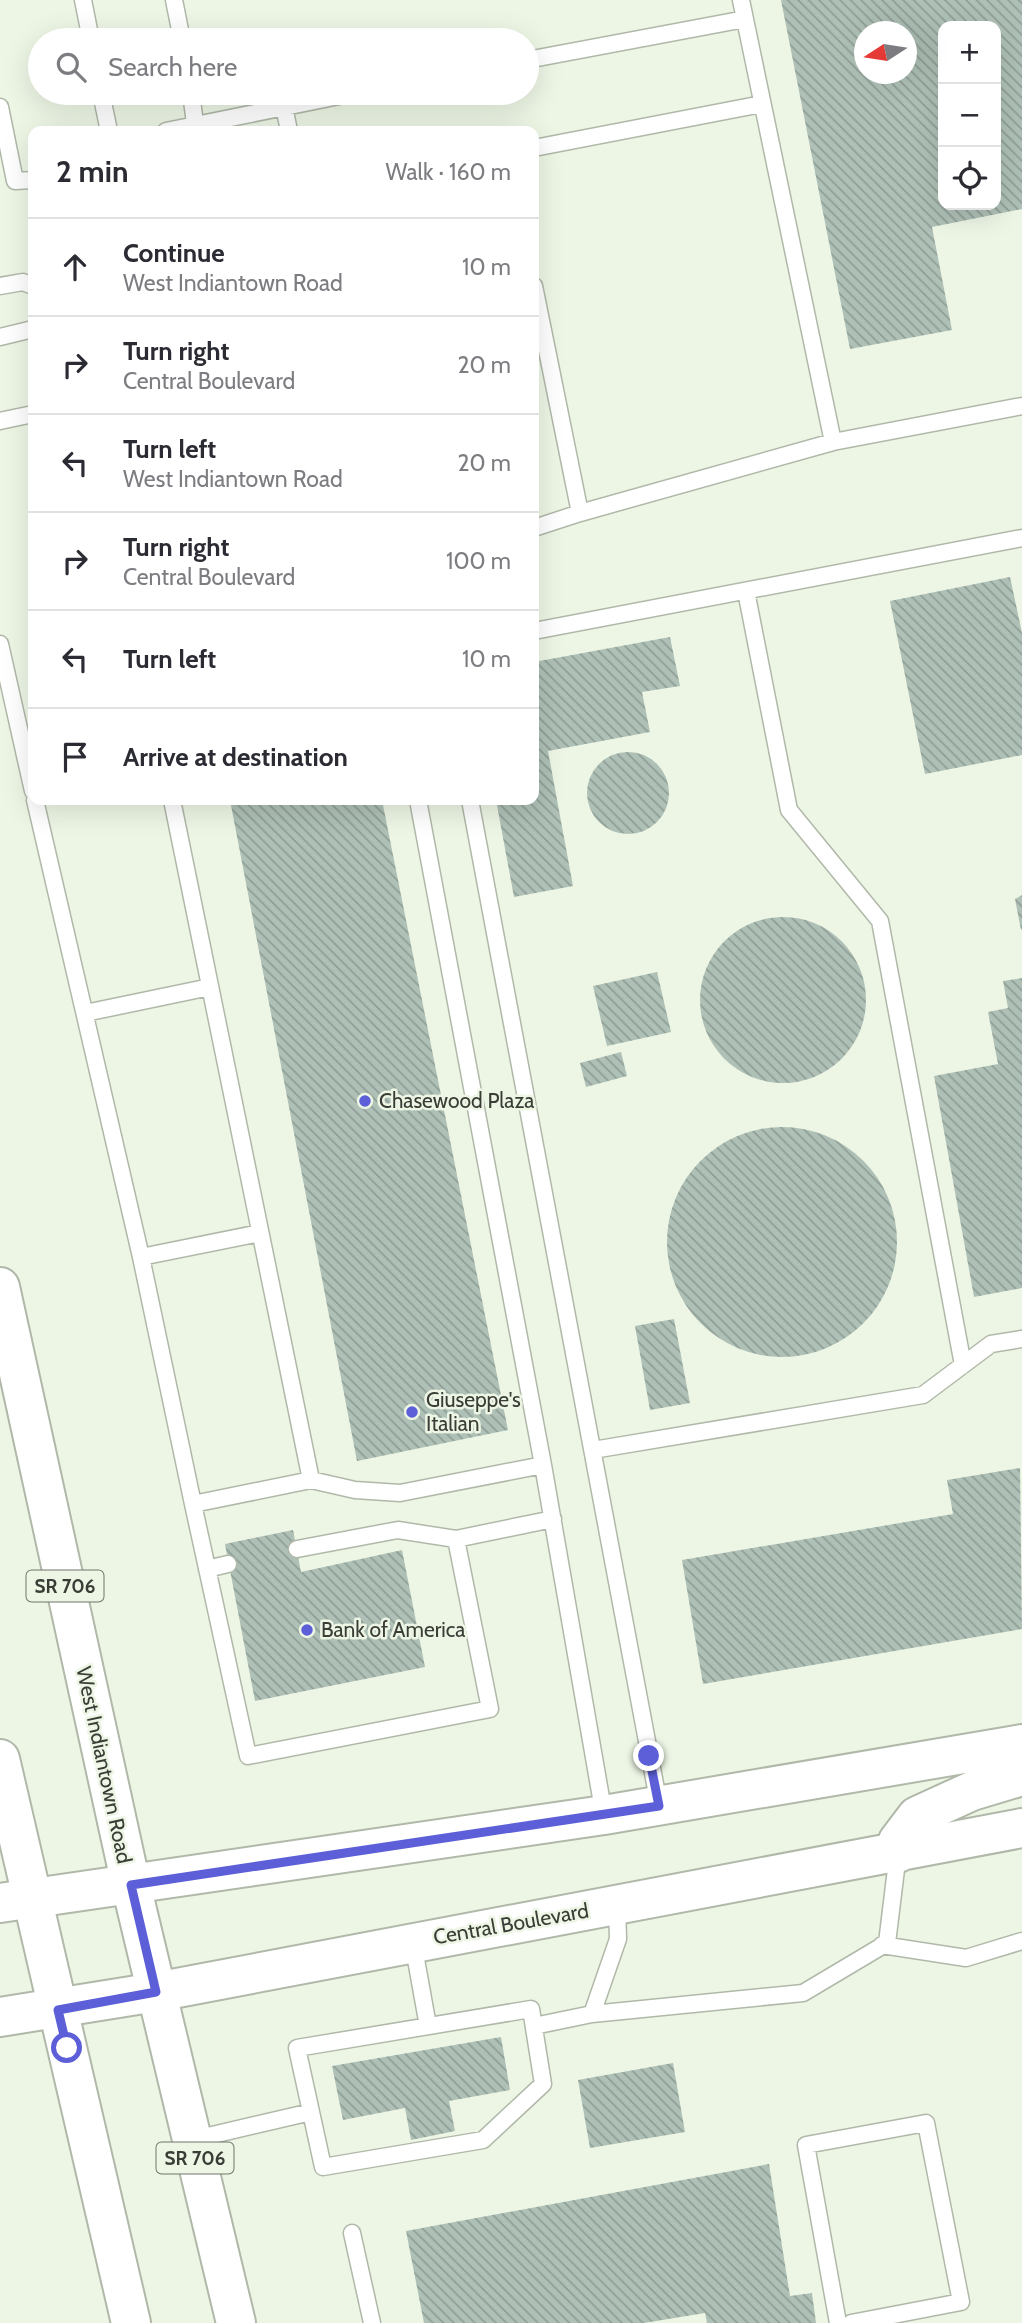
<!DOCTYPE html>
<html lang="en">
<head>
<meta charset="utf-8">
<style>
  body { margin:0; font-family:Cabin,sans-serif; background:#f2f2f3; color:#2b2b33 }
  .controls { position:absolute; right:21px; top:21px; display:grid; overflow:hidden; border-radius:14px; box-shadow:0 7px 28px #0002 }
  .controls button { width:63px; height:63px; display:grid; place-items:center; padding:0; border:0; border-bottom:2px solid #e1e1e2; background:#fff; color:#2b2b33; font:35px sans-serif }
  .compass { position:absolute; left:854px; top:21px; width:63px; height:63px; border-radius:50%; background:#fff; box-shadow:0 7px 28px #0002; rotate:258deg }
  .stop { position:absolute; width:21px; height:21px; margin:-16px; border:5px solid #5c5fd7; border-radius:50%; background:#fff }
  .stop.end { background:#5c5fd7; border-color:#fff; box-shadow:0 2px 7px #0008 }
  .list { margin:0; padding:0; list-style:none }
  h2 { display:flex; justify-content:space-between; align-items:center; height:91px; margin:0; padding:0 28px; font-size:30px }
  h2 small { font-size:23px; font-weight:400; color:#7c7c81 }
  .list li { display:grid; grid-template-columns:46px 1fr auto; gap:21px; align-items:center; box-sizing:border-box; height:98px; padding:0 28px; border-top:2px solid #e1e1e2 }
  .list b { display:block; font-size:26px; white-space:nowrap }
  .list p { margin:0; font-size:23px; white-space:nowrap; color:#7c7c81 }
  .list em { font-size:23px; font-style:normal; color:#7c7c81 }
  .icon { flex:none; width:38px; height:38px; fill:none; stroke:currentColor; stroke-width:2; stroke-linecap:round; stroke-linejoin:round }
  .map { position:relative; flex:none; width:1022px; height:2323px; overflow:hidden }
  .search { position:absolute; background:#fff; box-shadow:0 7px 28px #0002; left:28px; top:28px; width:511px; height:77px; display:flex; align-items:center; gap:18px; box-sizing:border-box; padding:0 24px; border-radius:38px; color:#7c7c81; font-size:26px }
  .panel { position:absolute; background:#fff; box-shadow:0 7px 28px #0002; left:28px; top:126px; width:511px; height:679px; border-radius:14px }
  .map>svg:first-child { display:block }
</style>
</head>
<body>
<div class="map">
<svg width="1022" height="2323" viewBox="0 0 1022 2323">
  <defs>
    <pattern id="building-back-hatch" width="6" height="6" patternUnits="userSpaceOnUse" patternTransform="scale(1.75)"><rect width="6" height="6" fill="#afc1b7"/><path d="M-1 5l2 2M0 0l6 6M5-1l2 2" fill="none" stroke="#8f9e96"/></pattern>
  </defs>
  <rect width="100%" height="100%" fill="#edf6e5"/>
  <path fill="url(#building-back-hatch)" fill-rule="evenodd" d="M781,0H1022V209L932,227L952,330L850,349ZM943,26H996V205H943ZM864,32H906V74H864Z
    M1010,577L1022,633V755L925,774L890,601Z
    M670,637L680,686L642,692L650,732L548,751L573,886L514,897L496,800H534V662Z
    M587 793a41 41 0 1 1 82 0a41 41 0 1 1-82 0Z
    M230,800H382L508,1430L357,1461Z
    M1022,895V929L1021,930L1015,899Z
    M700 1000a83 83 0 1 1 166 0a83 83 0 1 1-166 0Z
    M657,972L671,1032L607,1046L593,986Z
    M1022,978V1288L974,1297L934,1076L998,1064L988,1012L1008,1008L1003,981Z
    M621,1052L627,1076L586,1087L580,1063Z
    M667 1242a115 115 0 1 1 230 0a115 115 0 1 1-230 0Z
    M674,1319L690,1403L650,1410L635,1326Z
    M1020,1468L1022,1629L703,1684L682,1560L953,1514L947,1480Z
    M293,1530L301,1572L402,1550L425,1667L255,1701L225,1544Z
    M501,2037L510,2090L449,2101L455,2131L411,2140L405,2108L343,2120L332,2066Z
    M673,2063L685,2132L590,2148L578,2080Z
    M769,2164L790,2296L812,2293L816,2323H707L705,2313L644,2323H424L406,2231Z"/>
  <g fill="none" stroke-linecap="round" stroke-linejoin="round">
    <defs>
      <path id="service" d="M83,0L91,40
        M174,0L182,40
        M741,0L833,442
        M527,60L745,19
        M101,93L109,131
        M191,93L196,131
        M284,106L289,131
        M0,107L15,181L33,180
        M166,131L354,93
        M534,148L762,104
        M0,286L23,282L33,286
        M534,286L580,513L534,528
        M0,337L33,329
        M0,421L33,414
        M580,513L833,442L1022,406
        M746,591L789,810L880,921L963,1365
        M534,631L1022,538
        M0,644L33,791
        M35,800L141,1257L193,1504L311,1480
        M172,800L311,1480L355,1490L400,1493L543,1465
        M418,800L543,1465L604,1815
        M470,800L659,1805
        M85,1013L210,987
        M141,1257L260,1233
        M593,1450L923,1395L991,1344L1022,1339
        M193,1504L248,1756L490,1709L456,1539L553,1519
        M297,1549L398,1530L456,1539
        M207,1569L228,1564
        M413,1943L428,2026
        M882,1945L966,1958L1022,1941
        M592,2014L803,1993L887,1943L898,1853
        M534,2026L592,2014L618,1939L617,1905
        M191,2140L311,2112L297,2048L531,2009L543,2084L483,2140L323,2167L311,2112
        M352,2233L372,2323
        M838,2323L806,2145L926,2123L961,2302L851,2323"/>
      <path id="tertiary" d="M898,1853V1841L917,1816L972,1791L1022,1776
        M0,1903L604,1815L1022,1744
        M0,2017L156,1992L1022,1828"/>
      <path id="primary" d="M0,1287L131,1885L236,2323
        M0,1759L131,2323"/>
    </defs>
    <use href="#service" stroke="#b0b9a9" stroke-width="19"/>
    <use href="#tertiary" stroke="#b0b9a9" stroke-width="42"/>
    <use href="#primary" stroke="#b0b9a9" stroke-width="42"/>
    <use href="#service" stroke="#fff" stroke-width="16"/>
    <use href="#tertiary" stroke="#fff" stroke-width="38"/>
    <use href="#primary" stroke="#fff" stroke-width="38"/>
  </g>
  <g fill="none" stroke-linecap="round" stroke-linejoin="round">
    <path stroke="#5c5fd7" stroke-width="9" d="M67,2048L58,2010L156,1992L131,1885L659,1806L649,1756"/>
  </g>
  <g fill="#5c5fd7" stroke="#edf6e5" stroke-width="2.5">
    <circle cx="365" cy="1101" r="7"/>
    <circle cx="412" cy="1412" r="7"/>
    <circle cx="307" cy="1630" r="7"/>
  </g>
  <g text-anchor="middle" stroke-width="5" stroke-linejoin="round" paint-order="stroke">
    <g fill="#edf6e5" stroke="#6f746a" stroke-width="2">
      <rect x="26.5" y="1570.5" width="77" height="31" rx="5"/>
      <rect x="156.5" y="2142.5" width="77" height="31" rx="5"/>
    </g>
    <g font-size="19" font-weight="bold" fill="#393d36">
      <text x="65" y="1593">SR 706</text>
      <text x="195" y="2165">SR 706</text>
    </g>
    <g font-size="21" fill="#393d36" stroke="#edf6e5" text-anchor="start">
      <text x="379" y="1108">Chasewood Plaza</text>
      <text x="426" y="1407">Giuseppe's<tspan x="426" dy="24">Italian</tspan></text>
      <text x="321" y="1637">Bank of America</text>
    </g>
    <g font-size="21" fill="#393d36" stroke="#edf6e5">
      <text transform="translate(104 1765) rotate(78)" y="7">West Indiantown Road</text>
      <text transform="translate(511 1924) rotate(-10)" y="7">Central Boulevard</text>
    </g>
  </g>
</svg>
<div class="controls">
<button>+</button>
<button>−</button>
<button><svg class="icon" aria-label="locate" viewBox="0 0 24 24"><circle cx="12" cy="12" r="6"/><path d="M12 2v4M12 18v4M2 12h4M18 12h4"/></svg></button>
</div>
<svg class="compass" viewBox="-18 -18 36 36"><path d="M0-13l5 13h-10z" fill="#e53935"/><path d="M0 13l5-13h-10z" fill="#7c7c81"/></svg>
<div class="stop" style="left:67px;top:2048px"></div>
<div class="stop end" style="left:649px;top:1756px"></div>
<div class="search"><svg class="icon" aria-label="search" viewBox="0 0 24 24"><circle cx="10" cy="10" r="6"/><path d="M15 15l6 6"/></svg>Search here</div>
<section class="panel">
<h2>2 min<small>Walk · 160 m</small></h2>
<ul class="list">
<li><svg class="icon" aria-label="ahead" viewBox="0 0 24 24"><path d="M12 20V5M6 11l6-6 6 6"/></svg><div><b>Continue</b><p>West Indiantown Road</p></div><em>10 m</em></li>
<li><svg class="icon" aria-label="right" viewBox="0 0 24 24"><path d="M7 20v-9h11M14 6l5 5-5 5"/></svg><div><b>Turn right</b><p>Central Boulevard</p></div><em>20 m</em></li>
<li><svg class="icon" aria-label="left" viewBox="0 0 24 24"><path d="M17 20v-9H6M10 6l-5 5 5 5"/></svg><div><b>Turn left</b><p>West Indiantown Road</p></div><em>20 m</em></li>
<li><svg class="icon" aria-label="right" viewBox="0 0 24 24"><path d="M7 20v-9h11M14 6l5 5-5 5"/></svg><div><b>Turn right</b><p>Central Boulevard</p></div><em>100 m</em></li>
<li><svg class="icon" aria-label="left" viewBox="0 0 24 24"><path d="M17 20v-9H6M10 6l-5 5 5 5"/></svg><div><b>Turn left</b></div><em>10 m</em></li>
<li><svg class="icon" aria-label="arrive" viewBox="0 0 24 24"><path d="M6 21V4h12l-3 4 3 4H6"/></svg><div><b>Arrive at destination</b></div></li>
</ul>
</section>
</div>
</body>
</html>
